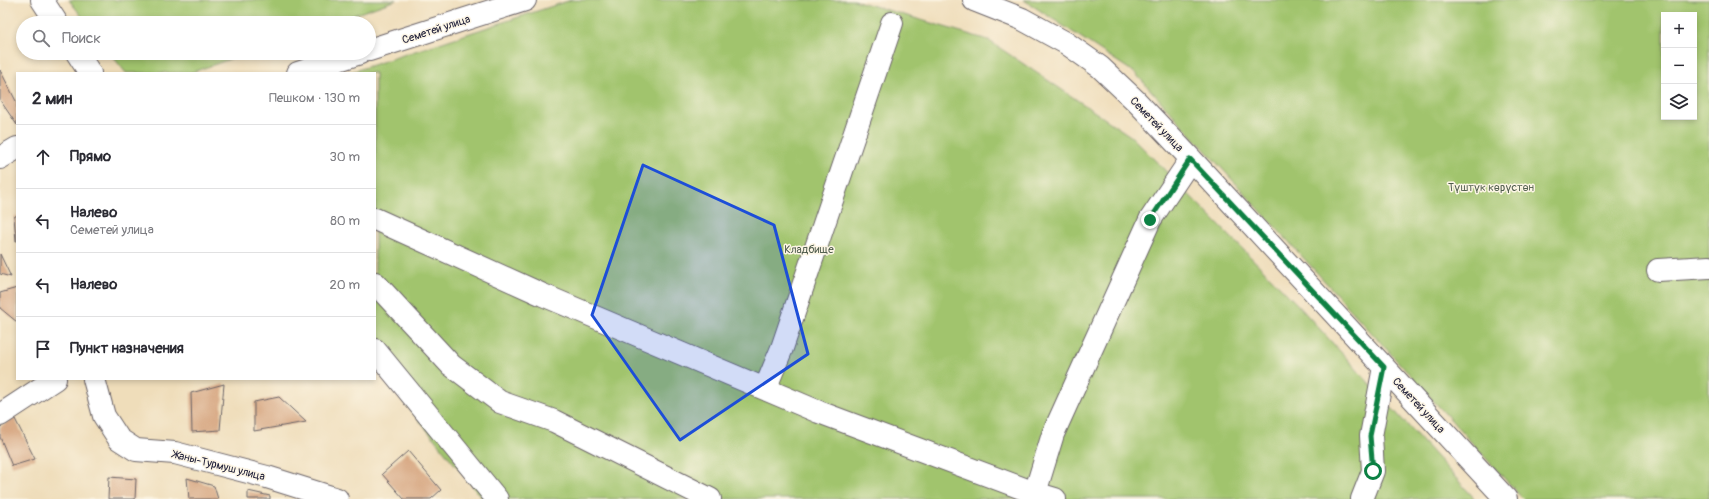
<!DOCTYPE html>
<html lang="ru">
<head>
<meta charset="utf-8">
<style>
  body { margin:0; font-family:Pangolin,sans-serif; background:#f2f2f3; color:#2b2b33 }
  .controls { position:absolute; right:12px; top:12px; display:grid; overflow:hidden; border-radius:0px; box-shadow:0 2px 6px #0003 }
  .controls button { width:36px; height:36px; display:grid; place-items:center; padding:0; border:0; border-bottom:1px solid #e1e1e2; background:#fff; color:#2b2b33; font:20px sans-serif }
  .stop { position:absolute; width:12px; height:12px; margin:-9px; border:3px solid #0b8043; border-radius:50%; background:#fff }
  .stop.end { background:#0b8043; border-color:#fff; box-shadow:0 1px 4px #0008 }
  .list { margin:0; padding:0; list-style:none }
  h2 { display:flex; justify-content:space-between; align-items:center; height:52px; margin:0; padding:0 16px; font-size:17px }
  h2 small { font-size:13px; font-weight:400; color:#7c7c81 }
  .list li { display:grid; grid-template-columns:26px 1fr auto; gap:12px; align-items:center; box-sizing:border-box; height:64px; padding:0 16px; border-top:1px solid #e1e1e2 }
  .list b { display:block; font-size:15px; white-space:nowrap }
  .list p { margin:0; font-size:13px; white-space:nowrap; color:#7c7c81 }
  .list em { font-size:13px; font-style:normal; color:#7c7c81 }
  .icon { flex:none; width:22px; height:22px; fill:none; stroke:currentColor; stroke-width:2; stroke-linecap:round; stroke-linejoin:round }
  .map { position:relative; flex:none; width:1709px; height:499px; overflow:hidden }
  .search { position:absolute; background:#fff; box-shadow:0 2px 6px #0003; left:16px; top:16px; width:360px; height:44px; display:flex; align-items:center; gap:10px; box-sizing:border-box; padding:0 14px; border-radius:22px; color:#7c7c81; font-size:15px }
  .panel { position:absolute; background:#fff; box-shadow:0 2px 6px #0003; left:16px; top:72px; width:360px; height:308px; border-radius:0px }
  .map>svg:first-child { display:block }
</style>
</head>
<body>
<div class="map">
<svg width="1709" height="499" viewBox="0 0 1709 499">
  <rect width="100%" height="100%" fill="#fcf5e5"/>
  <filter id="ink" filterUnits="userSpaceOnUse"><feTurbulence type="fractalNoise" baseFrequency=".025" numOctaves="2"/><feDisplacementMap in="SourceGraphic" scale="8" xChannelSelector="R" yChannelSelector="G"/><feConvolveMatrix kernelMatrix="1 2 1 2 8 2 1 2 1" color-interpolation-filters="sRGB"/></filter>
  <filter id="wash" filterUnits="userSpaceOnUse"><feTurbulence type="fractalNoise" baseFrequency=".012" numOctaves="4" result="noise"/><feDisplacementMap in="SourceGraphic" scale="16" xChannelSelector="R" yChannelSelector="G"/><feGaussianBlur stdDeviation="0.9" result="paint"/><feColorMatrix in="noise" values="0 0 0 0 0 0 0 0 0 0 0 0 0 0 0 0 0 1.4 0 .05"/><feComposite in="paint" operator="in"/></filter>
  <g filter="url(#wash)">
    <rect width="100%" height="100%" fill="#efddba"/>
    <path fill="#a1c46d" stroke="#627354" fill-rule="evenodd" d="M69,0H396L331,23H87Z
      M571,0H854L988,40L1132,137L1296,303L1475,499H483L375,366V73H348Z
      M1024,0H1709V499H1523L1135,73ZM1664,15H1694V117H1664Z
      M110,53H247L190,73H126Z"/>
    <g id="blocks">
      <path fill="#d4a17a" d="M0,70L17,103V125L0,100Z
        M17,215V241H16L14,217Z
        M0,254L11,277L0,274Z
        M17,288V322L0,308V293Z
        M224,384L220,430L192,432L191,393Z
        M279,397L306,422L254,431V402Z
        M14,417L35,459L12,466L0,437V427Z
        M408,451L441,490L431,499H404L382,474Z
        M109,477L136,479L135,499H108Z
        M187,478L214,486L218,499H189Z
        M248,491L270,496V499H248Z"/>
    </g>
  </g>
  <g filter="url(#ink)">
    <use href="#blocks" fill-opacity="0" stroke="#6a6367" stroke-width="1"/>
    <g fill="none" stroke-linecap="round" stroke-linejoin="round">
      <defs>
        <path id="minor" d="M42,0L57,23
          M974,0L1022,19L1066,43L1100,67L1136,101L1191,159L1506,499
          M369,50L525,0
          M77,53L90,73
          M298,73L360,53
          M0,158L17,148
          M375,219L543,295L819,412L1035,493L1055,499
          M1658,270L1709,267
          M375,283L451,365L500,402L554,421L710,499
          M375,350L497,499
          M94,379L104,416L119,439L136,450L175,453L267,477L337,499
          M765,389L782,348L892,23
          M0,415L55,379
          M1035,493L1053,434L1150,220L1191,159
          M1362,499L1373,471L1371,436L1384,367"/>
      </defs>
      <use href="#minor" stroke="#6a6367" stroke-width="24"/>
      <use href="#minor" stroke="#fff" stroke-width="22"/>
    </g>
  </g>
  <g fill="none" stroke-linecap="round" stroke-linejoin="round" filter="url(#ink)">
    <path stroke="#0b8043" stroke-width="5" d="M1150,220L1190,159L1384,367L1370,436L1373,471"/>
  </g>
  <path fill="#1d4ed8" fill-opacity="0.2" stroke="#1d4ed8" stroke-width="3" stroke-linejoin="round" d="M643,165L774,225L808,354L680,440L592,315Z"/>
  <g text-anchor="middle" stroke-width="3" stroke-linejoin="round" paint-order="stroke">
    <g font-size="11" fill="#22223b" stroke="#fcf5e5">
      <text transform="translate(436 29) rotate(-18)" y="4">Семетей улица</text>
      <text transform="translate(1157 124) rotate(46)" y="4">Семетей улица</text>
      <text transform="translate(1419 405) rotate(47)" y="4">Семетей улица</text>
      <text transform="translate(219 465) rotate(14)" y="4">Жаны-Турмуш улица</text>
    </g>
    <g font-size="11" fill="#4e5b4c" stroke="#fcf5e5">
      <text x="1491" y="191">Түштүк көрүстөн</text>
      <text x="809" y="253">Кладбище</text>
    </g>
  </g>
</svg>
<div class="controls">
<button>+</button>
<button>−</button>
<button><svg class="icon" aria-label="layers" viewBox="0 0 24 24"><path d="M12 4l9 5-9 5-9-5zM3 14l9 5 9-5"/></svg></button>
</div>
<div class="stop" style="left:1373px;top:471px"></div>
<div class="stop end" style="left:1150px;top:220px"></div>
<div class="search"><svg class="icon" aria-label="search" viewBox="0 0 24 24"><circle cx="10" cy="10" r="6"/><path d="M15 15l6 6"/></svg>Поиск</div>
<section class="panel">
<h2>2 мин<small>Пешком · 130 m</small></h2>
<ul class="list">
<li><svg class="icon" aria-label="ahead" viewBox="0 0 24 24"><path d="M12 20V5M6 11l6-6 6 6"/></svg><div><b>Прямо</b></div><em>30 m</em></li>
<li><svg class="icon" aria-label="left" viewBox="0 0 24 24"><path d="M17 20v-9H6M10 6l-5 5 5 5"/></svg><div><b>Налево</b><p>Семетей улица</p></div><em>80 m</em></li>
<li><svg class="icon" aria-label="left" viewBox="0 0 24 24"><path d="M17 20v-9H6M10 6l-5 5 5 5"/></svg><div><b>Налево</b></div><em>20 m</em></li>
<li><svg class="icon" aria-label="arrive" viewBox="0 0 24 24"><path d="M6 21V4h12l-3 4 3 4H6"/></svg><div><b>Пункт назначения</b></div></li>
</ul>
</section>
</div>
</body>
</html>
